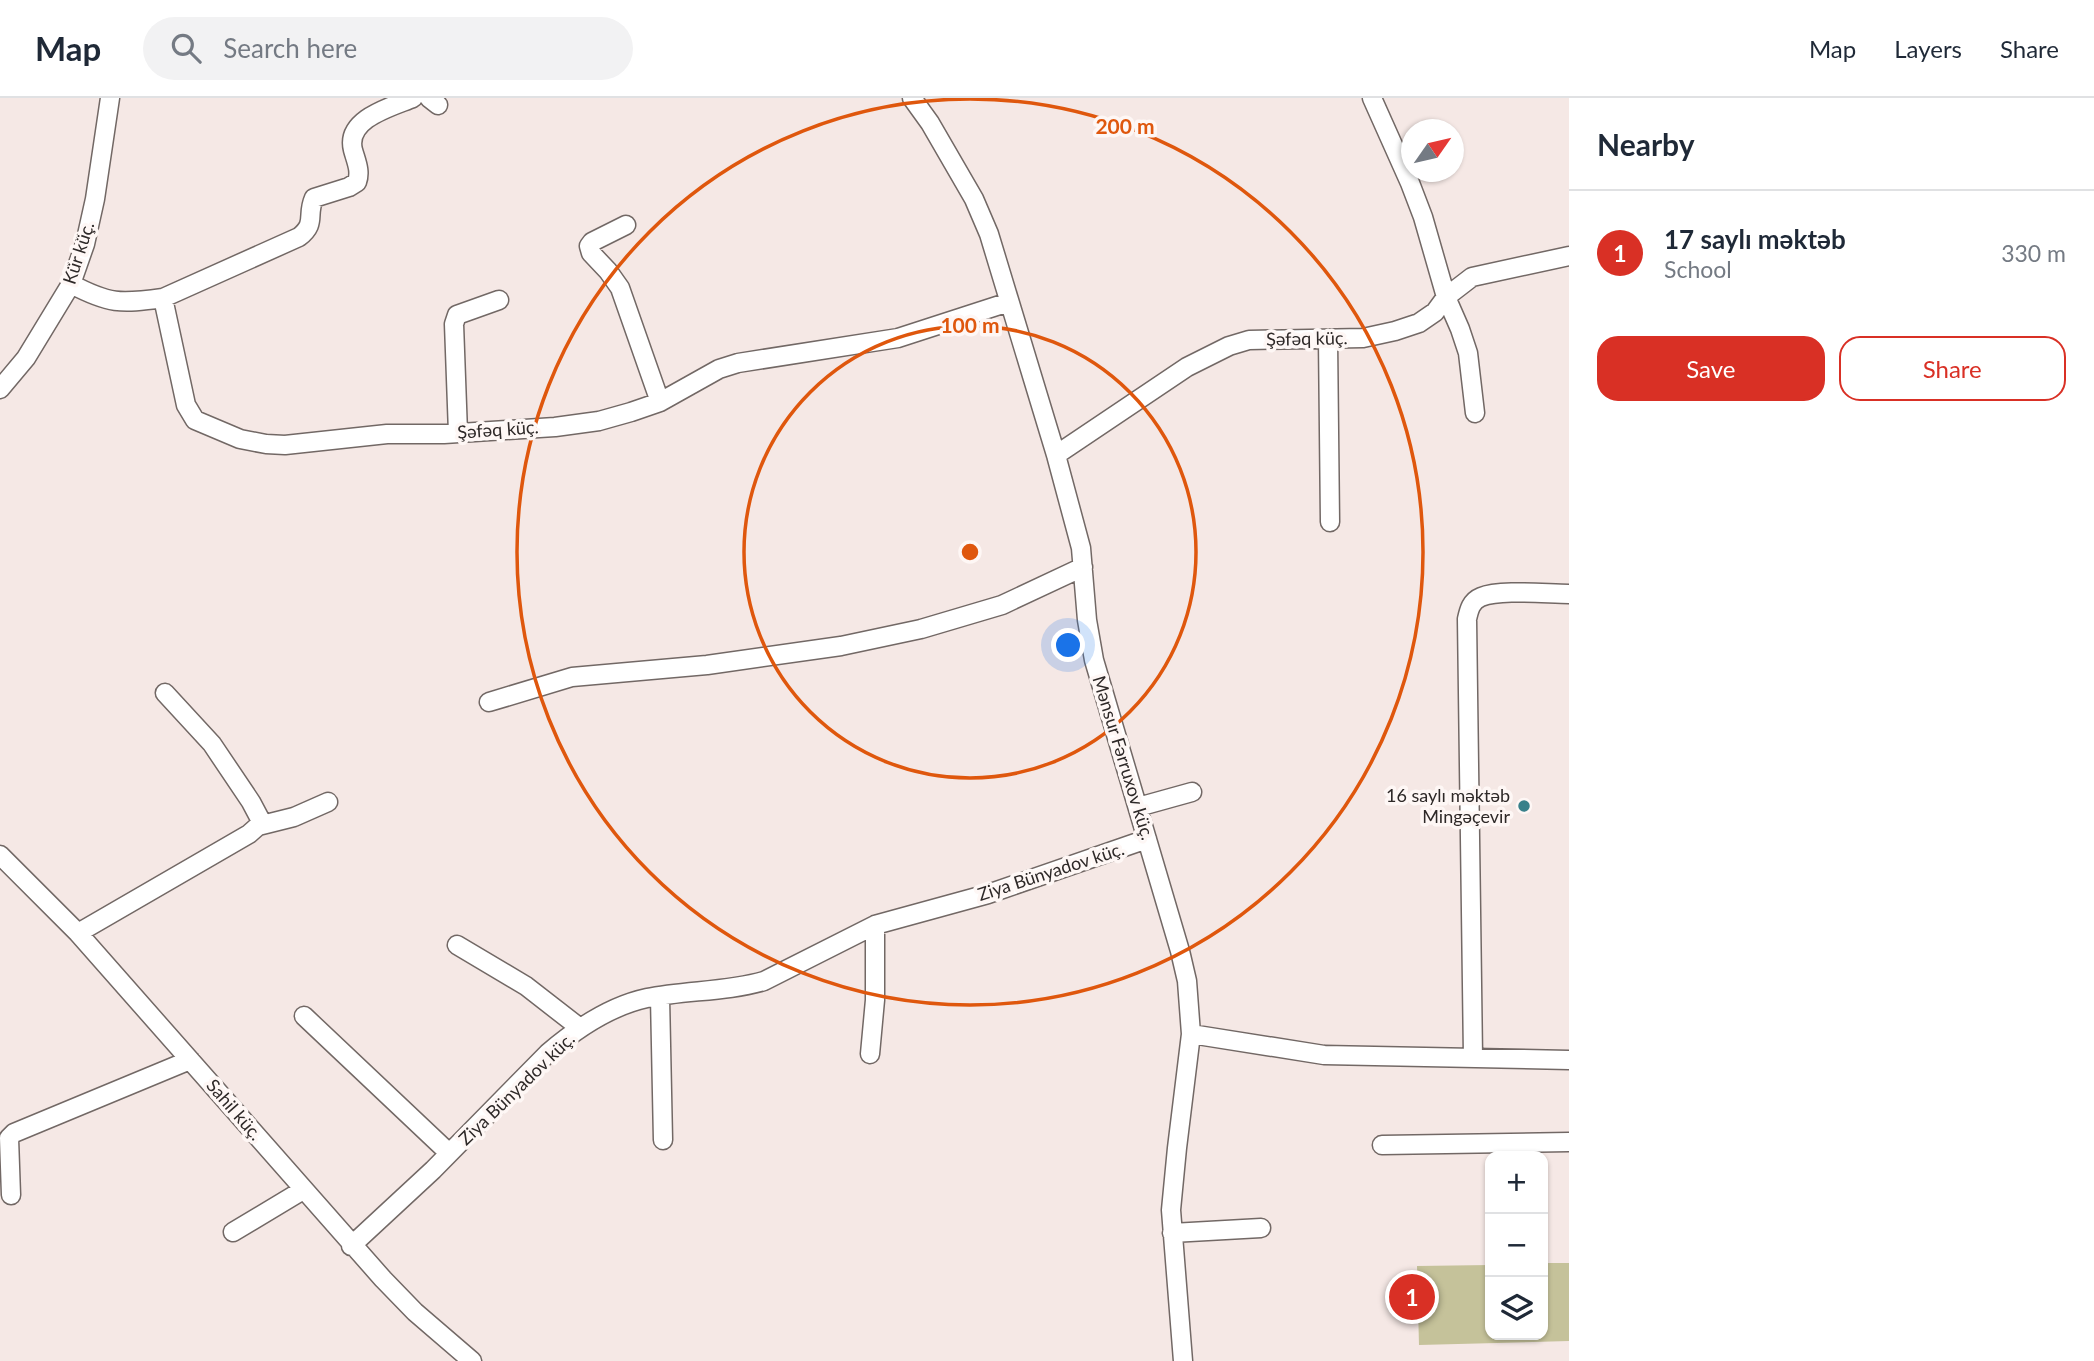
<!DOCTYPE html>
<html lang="en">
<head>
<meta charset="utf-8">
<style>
  body { margin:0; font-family:Lato,sans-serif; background:#f2f2f3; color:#1f2937 }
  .controls { position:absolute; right:21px; bottom:21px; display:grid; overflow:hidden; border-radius:14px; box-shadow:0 2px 5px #0004 }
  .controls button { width:63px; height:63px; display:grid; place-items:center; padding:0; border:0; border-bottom:2px solid #e0e1e3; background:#fff; color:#1f2937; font:35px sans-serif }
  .compass { position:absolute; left:1401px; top:21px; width:63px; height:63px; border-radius:50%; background:#fff; box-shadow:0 2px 5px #0004; rotate:56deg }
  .you { position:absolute; left:1069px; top:548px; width:24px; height:24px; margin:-18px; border:5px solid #fff; border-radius:50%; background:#1a73e8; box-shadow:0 0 0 10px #1a73e833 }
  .badge { display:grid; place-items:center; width:46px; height:46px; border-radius:50%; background:#d93025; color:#fff; font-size:23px; font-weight:700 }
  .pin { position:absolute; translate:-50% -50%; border:4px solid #fff; box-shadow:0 2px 7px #0006 }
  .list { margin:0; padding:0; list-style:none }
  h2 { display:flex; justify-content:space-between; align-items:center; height:91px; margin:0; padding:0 28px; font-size:30px }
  h2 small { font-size:23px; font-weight:400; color:#747a83 }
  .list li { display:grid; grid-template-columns:46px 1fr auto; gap:21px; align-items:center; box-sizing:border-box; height:126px; padding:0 28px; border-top:2px solid #e0e1e3 }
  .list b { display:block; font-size:26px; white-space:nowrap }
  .list p { margin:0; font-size:23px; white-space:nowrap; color:#747a83 }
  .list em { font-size:23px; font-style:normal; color:#747a83 }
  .actions { display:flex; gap:14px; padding:21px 28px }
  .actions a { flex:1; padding:16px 0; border:2px solid #d93025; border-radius:21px; text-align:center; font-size:24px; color:#d93025 }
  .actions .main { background:#d93025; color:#fff }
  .icon { flex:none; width:38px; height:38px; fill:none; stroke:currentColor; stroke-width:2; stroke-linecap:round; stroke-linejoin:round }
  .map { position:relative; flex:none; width:1569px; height:1263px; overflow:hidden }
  header { display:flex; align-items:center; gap:42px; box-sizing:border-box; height:98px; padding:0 35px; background:#fff; border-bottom:2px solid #e0e1e3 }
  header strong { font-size:33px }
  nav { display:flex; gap:38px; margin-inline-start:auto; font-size:24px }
  .search { width:490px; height:63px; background:#f2f2f3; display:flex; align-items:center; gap:18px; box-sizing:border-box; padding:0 24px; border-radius:38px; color:#747a83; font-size:26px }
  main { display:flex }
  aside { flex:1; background:#fff }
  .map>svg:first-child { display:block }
</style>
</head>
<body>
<header>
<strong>Map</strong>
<div class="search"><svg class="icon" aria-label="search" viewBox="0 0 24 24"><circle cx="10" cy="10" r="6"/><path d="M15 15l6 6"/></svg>Search here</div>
<nav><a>Map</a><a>Layers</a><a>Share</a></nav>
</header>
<main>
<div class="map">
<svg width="1569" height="1263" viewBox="0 0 1569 1263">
  <rect width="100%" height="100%" fill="#f5e8e5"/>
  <path fill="#c5c29a" d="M1543,1165H1569V1243L1419,1247L1417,1168L1490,1167V1237H1543Z"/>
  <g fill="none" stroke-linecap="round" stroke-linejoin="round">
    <defs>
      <path id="minor" d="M429,0L438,7
        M912,0L930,25L974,101L989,136L1056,357L1081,450L1087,522L1094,562L1180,853L1187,883L1191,936L1177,1050L1171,1112L1183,1263
        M1372,0L1410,85L1423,119L1446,199L1460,231L1468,255L1475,315
        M626,127L592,144L589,148L591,155L608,173L620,190L660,304
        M71,186C109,206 120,206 163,200L186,307L195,322L240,341L266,346L285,347L387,336H444L555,329L599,323L631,314L660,304L719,271L738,265L898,240L1009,204
        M163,200L299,139C317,125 306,118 314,100L349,89L357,84C361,73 356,63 353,52C345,21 391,9 413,0
        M1328,241L1330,424
        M0,291L26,260L71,186L85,146L95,101L110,0
        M458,335L454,226L457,217L499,202
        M1056,357L1187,269L1229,248L1249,242L1363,240L1395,233L1419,225L1435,214L1446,199L1472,179L1569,158
        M489,604L572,579L707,567L841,548L921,531L1002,507L1083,469
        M1138,709L1192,694
        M258,728L294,719L328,704
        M0,757L78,835L383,1181L415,1214L472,1263
        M78,835L249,736L258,728L260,721L251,704L212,646L165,595
        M457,847L526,888L580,930
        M660,899L663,1042
        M304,918L449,1055
        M1191,936L1324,957L1569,962
        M870,956L875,902V827
        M1473,959L1467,521C1469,512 1471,503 1481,499C1500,491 1547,496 1569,496
        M1382,1047L1569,1044
        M11,1097L9,1040L14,1035L190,962
        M233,1134L303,1092
        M1172,1135L1261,1130
        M351,1148L433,1072L548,955C576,931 610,908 647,900C686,892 726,894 764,883L875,827L988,796L1147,741"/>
    </defs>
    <use href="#minor" stroke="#726865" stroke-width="21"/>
    <use href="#minor" stroke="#fff" stroke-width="18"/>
  </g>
  <g fill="none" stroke="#df570d" stroke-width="3.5">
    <circle cx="970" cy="454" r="226"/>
    <circle cx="970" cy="454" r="453"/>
  </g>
  <circle fill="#39808a" stroke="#fef7f5" stroke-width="2.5" cx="1524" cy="708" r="7"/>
  <g text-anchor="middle" stroke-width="7" stroke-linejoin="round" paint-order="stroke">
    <g font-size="18" fill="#2e2928" stroke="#fef7f5">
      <text transform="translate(79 155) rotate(-72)" y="6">Kür küç.</text>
      <text transform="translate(1307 241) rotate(-1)" y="6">Şəfəq küç.</text>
      <text transform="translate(498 332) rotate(-4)" y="6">Şəfəq küç.</text>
      <text transform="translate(1123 660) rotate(73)" y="6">Mənsur Fərruxov küç.</text>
      <text transform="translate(1051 774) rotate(-18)" y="6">Ziya Bünyadov küç.</text>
      <text transform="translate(517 991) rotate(-44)" y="6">Ziya Bünyadov küç.</text>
      <text transform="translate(234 1012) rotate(49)" y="6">Sahil küç.</text>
    </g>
    <g font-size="18" fill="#2e2928" stroke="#fef7f5" text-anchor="end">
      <text x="1510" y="704">16 saylı məktəb<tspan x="1510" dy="21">Mingəçevir</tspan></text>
    </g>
  </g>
  <circle cx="970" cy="454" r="10" fill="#df570d" stroke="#fef7f5" stroke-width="3.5"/>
  <g font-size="21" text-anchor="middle" font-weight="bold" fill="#df570d" stroke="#fef7f5" stroke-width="7" stroke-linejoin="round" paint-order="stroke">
    <text x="1125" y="36">200 m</text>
    <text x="970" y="235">100 m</text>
  </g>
</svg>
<div class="controls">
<button>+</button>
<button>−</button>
<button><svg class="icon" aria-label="layers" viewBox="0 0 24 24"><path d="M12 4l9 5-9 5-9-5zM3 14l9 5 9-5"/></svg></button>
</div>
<svg class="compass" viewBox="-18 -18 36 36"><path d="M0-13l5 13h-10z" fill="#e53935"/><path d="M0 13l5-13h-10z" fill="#747a83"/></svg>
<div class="you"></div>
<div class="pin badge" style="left:1412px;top:1199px">1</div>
</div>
<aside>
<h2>Nearby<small></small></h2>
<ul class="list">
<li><span class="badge">1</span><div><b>17 saylı məktəb</b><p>School</p></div><em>330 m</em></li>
</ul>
<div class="actions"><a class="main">Save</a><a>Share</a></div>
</aside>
</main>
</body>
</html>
